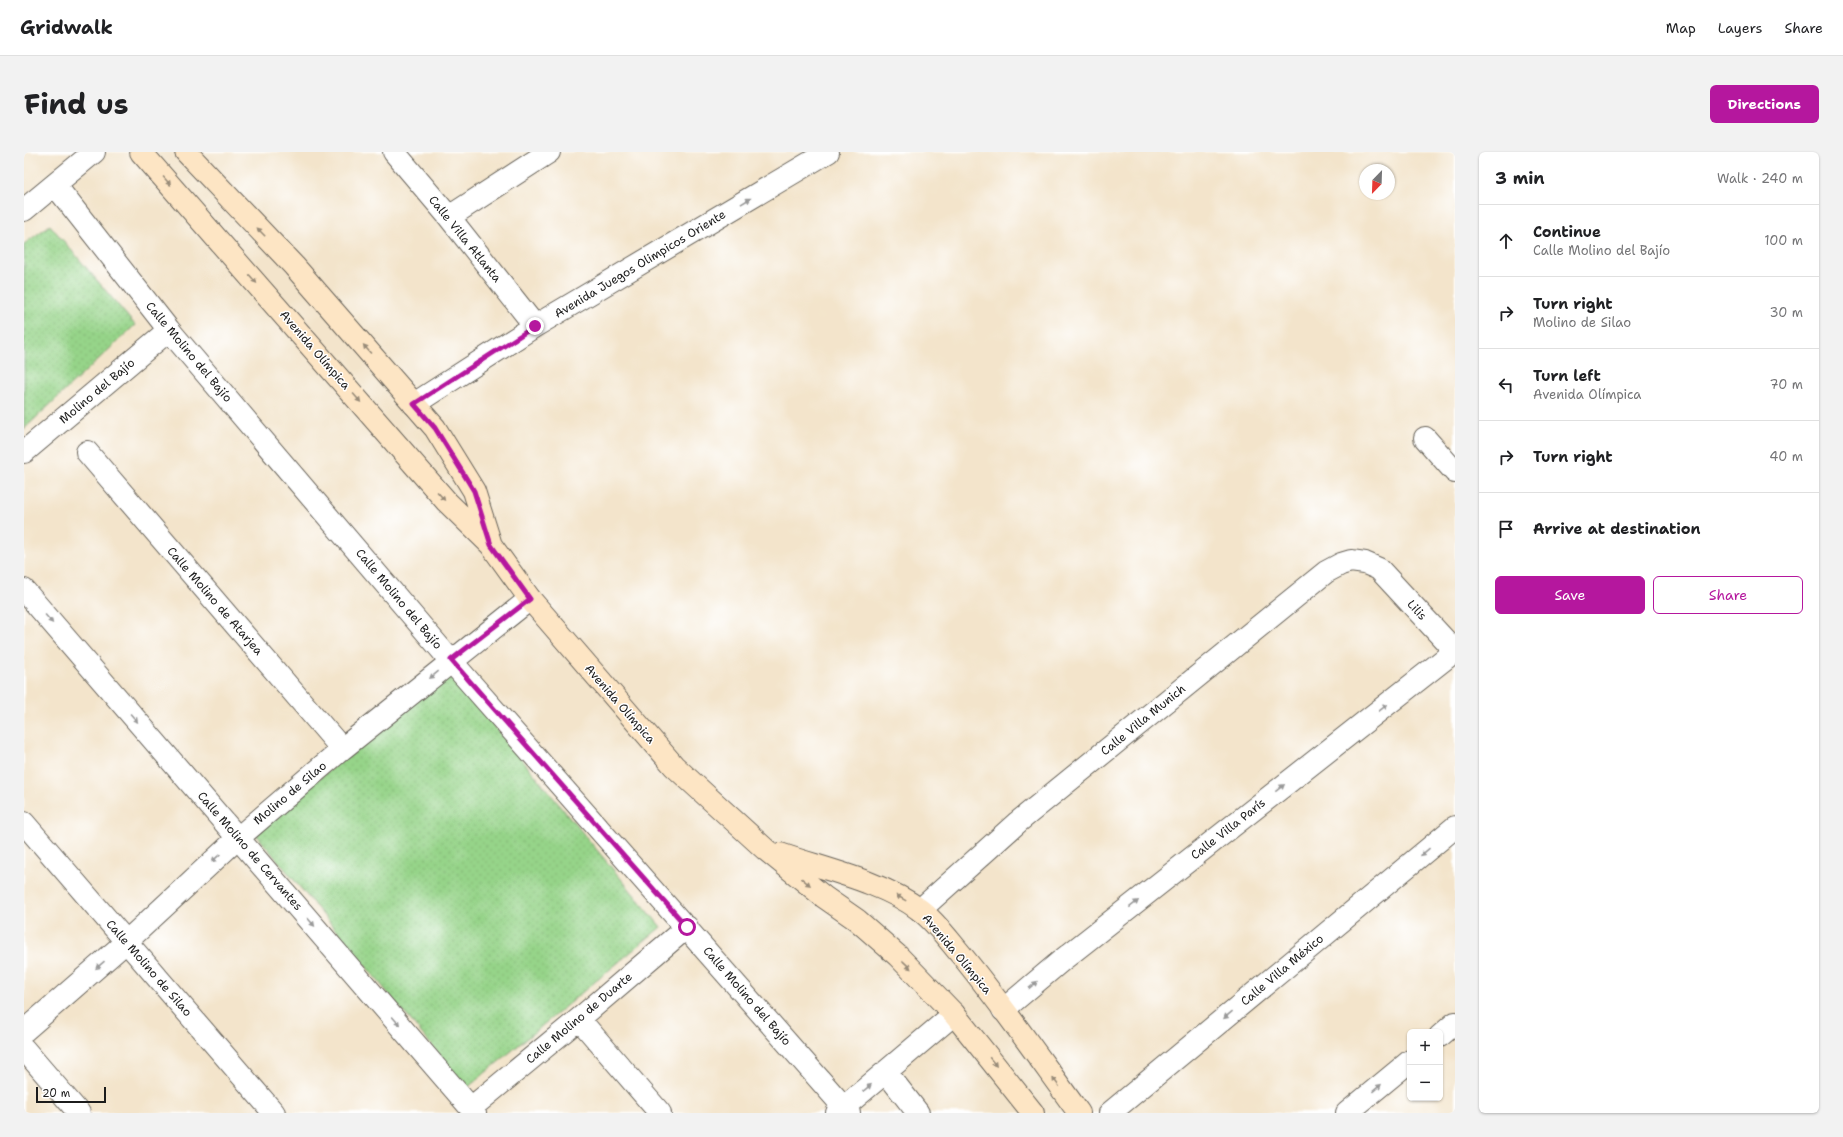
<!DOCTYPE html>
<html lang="en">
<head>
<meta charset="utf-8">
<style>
  body { margin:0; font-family:"Shantell Sans",sans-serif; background:#f2f2f2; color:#202124 }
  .controls { position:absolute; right:12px; bottom:12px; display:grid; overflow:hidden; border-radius:6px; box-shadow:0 1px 3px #0004 }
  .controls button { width:36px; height:36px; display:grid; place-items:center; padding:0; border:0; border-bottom:1px solid #e0e0e0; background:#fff; color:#202124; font:20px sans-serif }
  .compass { position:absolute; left:1335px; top:12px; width:36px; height:36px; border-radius:50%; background:#fff; box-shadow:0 1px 3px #0004; rotate:203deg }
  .scale { position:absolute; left:12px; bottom:10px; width:70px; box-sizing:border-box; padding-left:4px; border:2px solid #1c1c1c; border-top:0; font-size:11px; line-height:14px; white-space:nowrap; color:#1c1c1c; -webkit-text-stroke:3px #fff; paint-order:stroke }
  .stop { position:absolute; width:12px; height:12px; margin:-9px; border:3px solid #b5179e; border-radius:50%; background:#fff }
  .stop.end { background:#b5179e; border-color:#fff; box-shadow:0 1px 4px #0008 }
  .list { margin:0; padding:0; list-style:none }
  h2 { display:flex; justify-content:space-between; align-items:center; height:52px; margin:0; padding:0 16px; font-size:17px }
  h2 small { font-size:13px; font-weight:400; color:#757577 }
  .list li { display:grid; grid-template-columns:26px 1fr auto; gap:12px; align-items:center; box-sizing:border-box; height:72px; padding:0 16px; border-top:1px solid #e0e0e0 }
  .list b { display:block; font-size:15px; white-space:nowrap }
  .list p { margin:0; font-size:13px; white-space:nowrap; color:#757577 }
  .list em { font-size:13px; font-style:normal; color:#757577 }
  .actions { display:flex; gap:8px; padding:12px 16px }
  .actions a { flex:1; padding:9px 0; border:1px solid #b5179e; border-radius:6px; text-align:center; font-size:14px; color:#b5179e }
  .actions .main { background:#b5179e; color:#fff }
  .icon { flex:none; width:22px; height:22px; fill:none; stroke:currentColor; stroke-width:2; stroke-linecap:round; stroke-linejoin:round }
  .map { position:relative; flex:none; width:1431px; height:961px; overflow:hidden; border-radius:6px }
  header { display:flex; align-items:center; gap:24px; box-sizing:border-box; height:56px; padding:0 20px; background:#fff; border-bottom:1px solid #e0e0e0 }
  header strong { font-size:19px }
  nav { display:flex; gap:22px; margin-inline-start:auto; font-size:14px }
  .intro { display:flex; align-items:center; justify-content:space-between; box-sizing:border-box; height:96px; padding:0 24px }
  h1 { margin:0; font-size:28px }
  .button { padding:10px 18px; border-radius:6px; background:#b5179e; color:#fff; font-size:14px; font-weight:700 }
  main { display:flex; gap:24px; padding:0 24px }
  aside { flex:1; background:#fff; border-radius:6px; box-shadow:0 1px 3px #0004 }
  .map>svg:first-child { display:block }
</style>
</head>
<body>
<header>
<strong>Gridwalk</strong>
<nav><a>Map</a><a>Layers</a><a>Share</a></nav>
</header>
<div class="intro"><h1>Find us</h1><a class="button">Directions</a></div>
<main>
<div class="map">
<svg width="1431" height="961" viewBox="0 0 1431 961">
  <defs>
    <pattern id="park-dots" width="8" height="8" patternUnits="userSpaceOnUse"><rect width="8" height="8" fill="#96d489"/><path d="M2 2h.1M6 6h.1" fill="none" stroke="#81b576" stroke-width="1.8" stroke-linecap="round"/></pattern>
  </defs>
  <rect width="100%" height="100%" fill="#fff"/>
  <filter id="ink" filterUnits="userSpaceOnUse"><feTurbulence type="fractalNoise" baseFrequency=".025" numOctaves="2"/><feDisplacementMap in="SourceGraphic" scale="8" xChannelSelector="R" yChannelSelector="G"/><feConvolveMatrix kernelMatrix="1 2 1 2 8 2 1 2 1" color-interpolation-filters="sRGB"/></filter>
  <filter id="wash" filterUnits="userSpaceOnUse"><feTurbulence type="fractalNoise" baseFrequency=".012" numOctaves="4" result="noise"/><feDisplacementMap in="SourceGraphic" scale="16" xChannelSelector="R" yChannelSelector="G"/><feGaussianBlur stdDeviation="0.9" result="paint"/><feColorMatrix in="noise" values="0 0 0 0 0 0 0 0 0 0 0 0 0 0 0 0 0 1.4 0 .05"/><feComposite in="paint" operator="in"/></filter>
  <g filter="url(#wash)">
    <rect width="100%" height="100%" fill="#f3e4cb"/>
    <path fill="url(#park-dots)" stroke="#597852" d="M26,73L111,173L0,277V92Z
      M425,520L637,775L443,936L230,680Z"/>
  </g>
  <g filter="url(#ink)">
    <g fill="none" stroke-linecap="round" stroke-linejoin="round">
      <defs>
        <path id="street" d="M370,0L425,65L511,174
          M31,33L145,178L427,509L825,961
          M0,58L70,0
          M425,65L525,0
          M390,252L511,174L804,0
          M1401,286L1431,320
          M0,300L145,178
          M63,300L318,597
          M0,438L451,961
          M0,671L250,961
          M896,758L994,670L1302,420L1317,412L1327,409L1341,411L1355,417L1431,499
          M979,858L1037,809L1431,499
          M555,867L636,961
          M0,879L102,790L214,686L318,597L506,447
          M1416,884L1431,871
          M0,897L55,961
          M862,920L894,961
          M447,956L555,867L663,775
          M813,961L930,862
          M1086,961L1431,675
          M1323,961L1386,909"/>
        <path id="secondary" d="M117,0L423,350L467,393L506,447L650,614L741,697L800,745L833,768L874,804L930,862L1009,961
          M162,0L270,114L411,276L450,339L466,390
          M756,702C799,717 860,730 896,758C913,771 926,790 939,805C980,855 1017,909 1055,961"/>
      </defs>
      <use href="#street" stroke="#676259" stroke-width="24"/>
      <use href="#secondary" stroke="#676259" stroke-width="24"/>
      <use href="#street" stroke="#fff" stroke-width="22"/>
      <use href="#secondary" stroke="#fde5c4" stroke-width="22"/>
    </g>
    <defs><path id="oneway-solid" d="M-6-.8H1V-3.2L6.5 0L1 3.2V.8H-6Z"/></defs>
    <g fill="#988b78">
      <use href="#oneway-solid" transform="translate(143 29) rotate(49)"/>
      <use href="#oneway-solid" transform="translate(237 80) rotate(-134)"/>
      <use href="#oneway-solid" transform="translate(229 127) rotate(49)"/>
      <use href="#oneway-solid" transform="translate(343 197) rotate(-131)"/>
      <use href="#oneway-solid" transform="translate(333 246) rotate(49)"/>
      <use href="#oneway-solid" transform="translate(417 344) rotate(49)"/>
      <use href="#oneway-solid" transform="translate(782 730) rotate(39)"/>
      <use href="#oneway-solid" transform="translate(877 746) rotate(-151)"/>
      <use href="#oneway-solid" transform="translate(883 813) rotate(44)"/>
      <use href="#oneway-solid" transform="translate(969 910) rotate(51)"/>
      <use href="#oneway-solid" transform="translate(1032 930) rotate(-126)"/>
    </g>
    <g fill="#999">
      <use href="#oneway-solid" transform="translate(722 49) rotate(-31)"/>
      <use href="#oneway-solid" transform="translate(25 467) rotate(49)"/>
      <use href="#oneway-solid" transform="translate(410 523) rotate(141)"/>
      <use href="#oneway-solid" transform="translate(1359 556) rotate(-38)"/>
      <use href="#oneway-solid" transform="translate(110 566) rotate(49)"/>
      <use href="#oneway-solid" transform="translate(1256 636) rotate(-38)"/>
      <use href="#oneway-solid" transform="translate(1401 700) rotate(140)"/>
      <use href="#oneway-solid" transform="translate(192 706) rotate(137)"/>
      <use href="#oneway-solid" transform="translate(1110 752) rotate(-38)"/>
      <use href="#oneway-solid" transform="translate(287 770) rotate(49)"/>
      <use href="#oneway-solid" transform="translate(76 813) rotate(139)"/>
      <use href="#oneway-solid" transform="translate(1009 833) rotate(-40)"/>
      <use href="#oneway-solid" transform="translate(1204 863) rotate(140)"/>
      <use href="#oneway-solid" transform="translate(372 869) rotate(49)"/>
      <use href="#oneway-solid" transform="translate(843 936) rotate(-40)"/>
      <use href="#oneway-solid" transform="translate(1353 936) rotate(-40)"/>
    </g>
  </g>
  <g fill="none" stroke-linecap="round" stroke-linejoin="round" filter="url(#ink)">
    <path stroke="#b5179e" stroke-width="5" d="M511,174L390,252L411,276L439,321L450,339L467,393L506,447L427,508L663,775"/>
  </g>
  <g text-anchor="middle" stroke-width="3" stroke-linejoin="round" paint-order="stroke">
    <g font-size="12" fill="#1c1c1c" stroke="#fff">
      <text transform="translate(441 87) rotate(51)" y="4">Calle Villa Atlanta</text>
      <text transform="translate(616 112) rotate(-31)" y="4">Avenida Juegos Olimpicos Oriente</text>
      <text transform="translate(291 198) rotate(49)" y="4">Avenida Olímpica</text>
      <text transform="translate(165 200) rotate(50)" y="4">Calle Molino del Bajío</text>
      <text transform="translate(73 239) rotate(-40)" y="4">Molino del Bajío</text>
      <text transform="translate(375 447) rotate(50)" y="4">Calle Molino del Bajío</text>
      <text transform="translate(191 449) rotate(49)" y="4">Calle Molino de Atarjea</text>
      <text transform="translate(1393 458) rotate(47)" y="4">Lilis</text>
      <text transform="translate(596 552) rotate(49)" y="4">Avenida Olímpica</text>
      <text transform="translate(1119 568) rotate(-39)" y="4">Calle Villa Munich</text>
      <text transform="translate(266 641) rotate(-40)" y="4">Molino de Silao</text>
      <text transform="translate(1204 677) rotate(-38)" y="4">Calle Villa París</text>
      <text transform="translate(226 699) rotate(49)" y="4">Calle Molino de Cervantes</text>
      <text transform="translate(933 802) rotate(50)" y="4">Avenida Olímpica</text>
      <text transform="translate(125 816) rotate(49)" y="4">Calle Molino de Silao</text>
      <text transform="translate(1258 818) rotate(-40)" y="4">Calle Villa México</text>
      <text transform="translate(723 844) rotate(49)" y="4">Calle Molino del Bajío</text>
      <text transform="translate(555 866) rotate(-40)" y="4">Calle Molino de Duarte</text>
    </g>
  </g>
</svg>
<div class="controls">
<button>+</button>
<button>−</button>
</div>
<svg class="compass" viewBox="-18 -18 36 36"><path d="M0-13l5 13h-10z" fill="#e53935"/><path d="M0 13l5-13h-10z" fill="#757577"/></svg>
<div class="scale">20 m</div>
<div class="stop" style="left:663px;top:775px"></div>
<div class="stop end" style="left:511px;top:174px"></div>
</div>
<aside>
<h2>3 min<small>Walk · 240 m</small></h2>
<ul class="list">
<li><svg class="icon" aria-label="ahead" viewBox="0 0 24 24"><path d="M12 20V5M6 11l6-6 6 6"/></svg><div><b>Continue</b><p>Calle Molino del Bajío</p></div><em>100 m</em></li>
<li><svg class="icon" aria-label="right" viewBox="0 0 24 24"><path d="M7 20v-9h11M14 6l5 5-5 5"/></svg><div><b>Turn right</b><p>Molino de Silao</p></div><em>30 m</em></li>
<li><svg class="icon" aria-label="left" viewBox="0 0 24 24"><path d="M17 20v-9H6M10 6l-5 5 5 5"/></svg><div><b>Turn left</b><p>Avenida Olímpica</p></div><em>70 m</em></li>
<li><svg class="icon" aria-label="right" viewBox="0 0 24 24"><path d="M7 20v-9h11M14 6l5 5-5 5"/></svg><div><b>Turn right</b></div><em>40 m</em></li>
<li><svg class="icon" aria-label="arrive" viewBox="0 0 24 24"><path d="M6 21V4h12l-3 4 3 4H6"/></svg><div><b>Arrive at destination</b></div></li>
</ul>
<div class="actions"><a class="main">Save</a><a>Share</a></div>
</aside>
</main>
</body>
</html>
